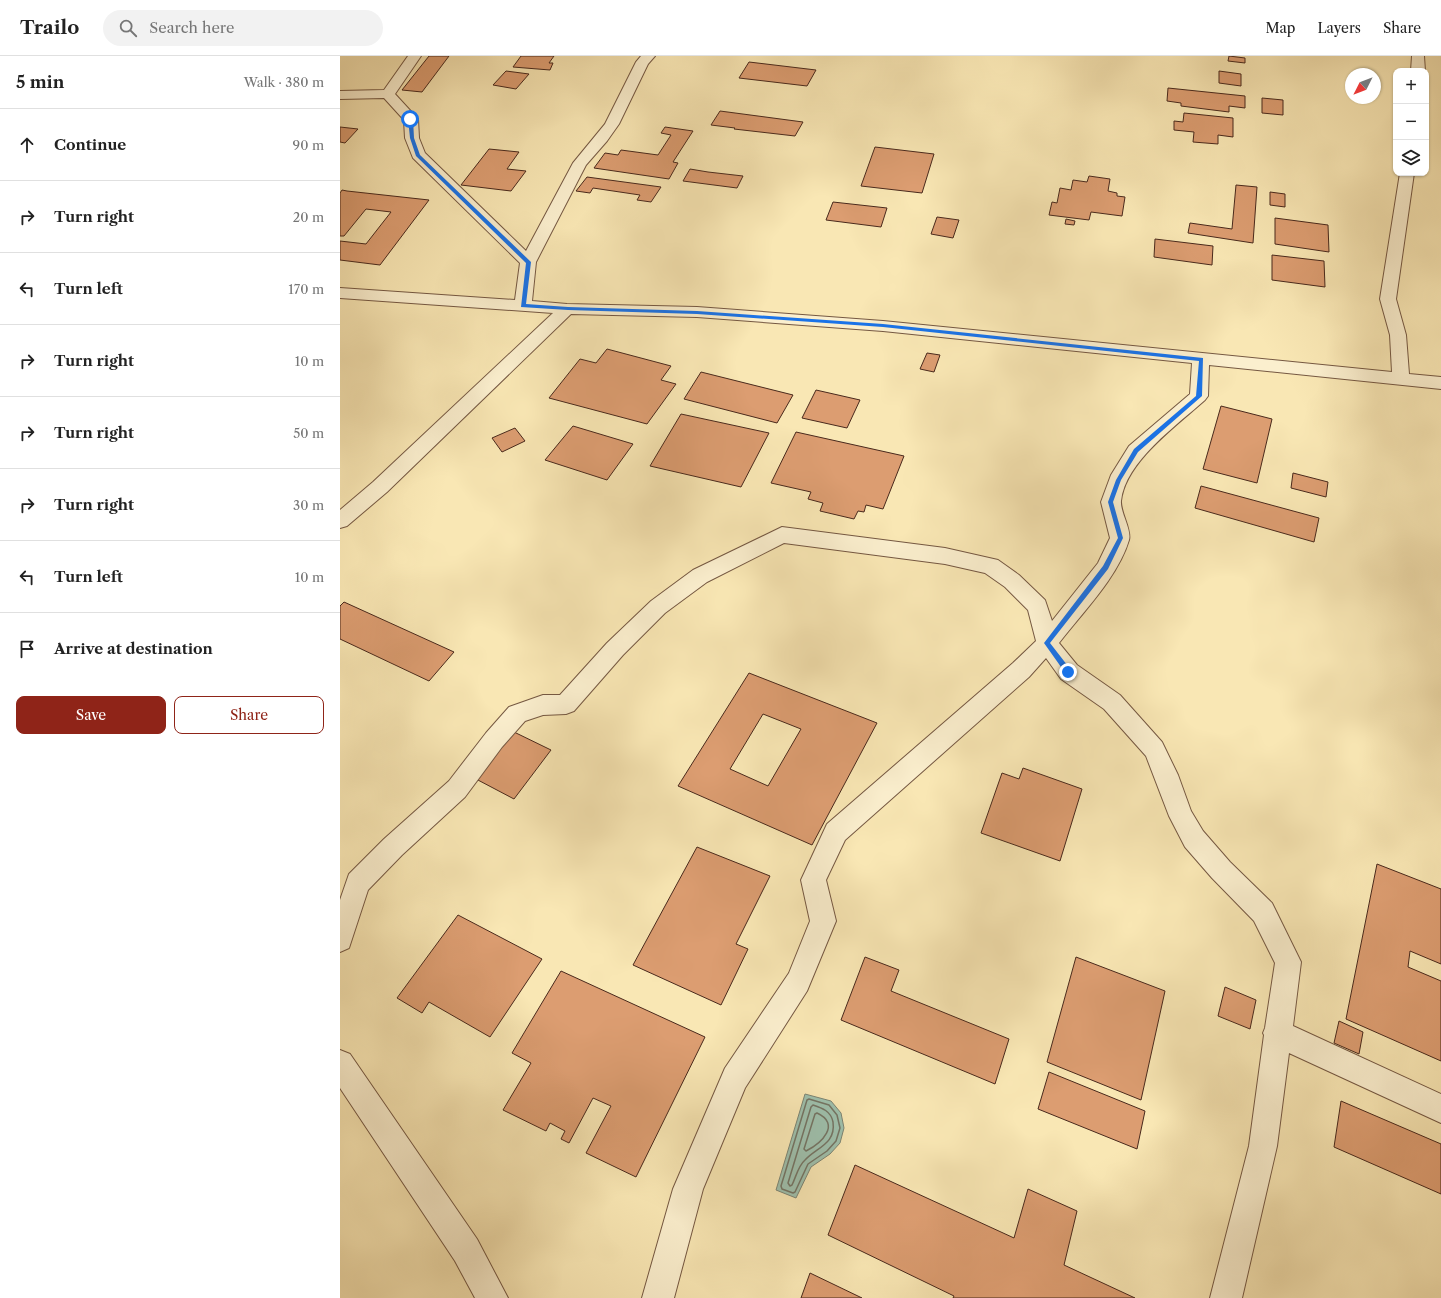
<!DOCTYPE html>
<html lang="en">
<head>
<meta charset="utf-8">
<style>
  body { margin:0; font-family:"Libre Caslon Text",serif; background:#f2f2f2; color:#222 }
  .controls { position:absolute; right:12px; top:12px; display:grid; overflow:hidden; border-radius:8px; box-shadow:0 1px 3px #0004 }
  .controls button { width:36px; height:36px; display:grid; place-items:center; padding:0; border:0; border-bottom:1px solid #e0e0e0; background:#fff; color:#222; font:20px sans-serif }
  .compass { position:absolute; left:1005px; top:12px; width:36px; height:36px; border-radius:50%; background:#fff; box-shadow:0 1px 3px #0004; rotate:228deg }
  .stop { position:absolute; width:12px; height:12px; margin:-9px; border:3px solid #1a73e8; border-radius:50%; background:#fff }
  .stop.end { background:#1a73e8; border-color:#fff; box-shadow:0 1px 4px #0008 }
  .list { margin:0; padding:0; list-style:none }
  h2 { display:flex; justify-content:space-between; align-items:center; height:52px; margin:0; padding:0 16px; font-size:17px }
  h2 small { font-size:13px; font-weight:400; color:#767676 }
  .list li { display:grid; grid-template-columns:26px 1fr auto; gap:12px; align-items:center; box-sizing:border-box; height:72px; padding:0 16px; border-top:1px solid #e0e0e0 }
  .list b { display:block; font-size:15px; white-space:nowrap }
  .list em { font-size:13px; font-style:normal; color:#767676 }
  .actions { display:flex; gap:8px; padding:12px 16px }
  .actions a { flex:1; padding:9px 0; border:1px solid #8f2418; border-radius:8px; text-align:center; font-size:14px; color:#8f2418 }
  .actions .main { background:#8f2418; color:#fff }
  .icon { flex:none; width:22px; height:22px; fill:none; stroke:currentColor; stroke-width:2; stroke-linecap:round; stroke-linejoin:round }
  .map { position:relative; flex:none; width:1101px; height:1242px; overflow:hidden }
  header { display:flex; align-items:center; gap:24px; box-sizing:border-box; height:56px; padding:0 20px; background:#fff; border-bottom:1px solid #e0e0e0 }
  header strong { font-size:19px }
  nav { display:flex; gap:22px; margin-inline-start:auto; font-size:14px }
  .search { width:280px; height:36px; background:#f2f2f2; display:flex; align-items:center; gap:10px; box-sizing:border-box; padding:0 14px; border-radius:22px; color:#767676; font-size:15px }
  main { display:flex }
  aside { flex:1; background:#fff }
  .map>svg:first-child { display:block }
</style>
</head>
<body>
<header>
<strong>Trailo</strong>
<div class="search"><svg class="icon" aria-label="search" viewBox="0 0 24 24"><circle cx="10" cy="10" r="6"/><path d="M15 15l6 6"/></svg>Search here</div>
<nav><a>Map</a><a>Layers</a><a>Share</a></nav>
</header>
<main>
<aside>
<h2>5 min<small>Walk · 380 m</small></h2>
<ul class="list">
<li><svg class="icon" aria-label="ahead" viewBox="0 0 24 24"><path d="M12 20V5M6 11l6-6 6 6"/></svg><div><b>Continue</b></div><em>90 m</em></li>
<li><svg class="icon" aria-label="right" viewBox="0 0 24 24"><path d="M7 20v-9h11M14 6l5 5-5 5"/></svg><div><b>Turn right</b></div><em>20 m</em></li>
<li><svg class="icon" aria-label="left" viewBox="0 0 24 24"><path d="M17 20v-9H6M10 6l-5 5 5 5"/></svg><div><b>Turn left</b></div><em>170 m</em></li>
<li><svg class="icon" aria-label="right" viewBox="0 0 24 24"><path d="M7 20v-9h11M14 6l5 5-5 5"/></svg><div><b>Turn right</b></div><em>10 m</em></li>
<li><svg class="icon" aria-label="right" viewBox="0 0 24 24"><path d="M7 20v-9h11M14 6l5 5-5 5"/></svg><div><b>Turn right</b></div><em>50 m</em></li>
<li><svg class="icon" aria-label="right" viewBox="0 0 24 24"><path d="M7 20v-9h11M14 6l5 5-5 5"/></svg><div><b>Turn right</b></div><em>30 m</em></li>
<li><svg class="icon" aria-label="left" viewBox="0 0 24 24"><path d="M17 20v-9H6M10 6l-5 5 5 5"/></svg><div><b>Turn left</b></div><em>10 m</em></li>
<li><svg class="icon" aria-label="arrive" viewBox="0 0 24 24"><path d="M6 21V4h12l-3 4 3 4H6"/></svg><div><b>Arrive at destination</b></div></li>
</ul>
<div class="actions"><a class="main">Save</a><a>Share</a></div>
</aside>
<div class="map">
<svg width="1101" height="1242" viewBox="0 0 1101 1242">
  <rect width="100%" height="100%" fill="#f9e7b4"/>
  <filter id="stains"><feTurbulence type="fractalNoise" baseFrequency=".005" numOctaves="4"/><feColorMatrix values="0 0 0 0 .2 0 0 0 0 .09 0 0 0 0 .02 0 0 0 .5 -.17"/></filter>
  <radialGradient id="worn" r=".72"><stop offset=".6" stop-color="#630" stop-opacity="0"/><stop offset="1" stop-color="#630" stop-opacity=".3"/></radialGradient>
  <path fill="#9ec0ad" stroke="#7c8473" d="M465,1038L491,1045L501,1057L504,1072L500,1087L490,1098L471,1111L456,1142L436,1134Z"/>
  <g fill="none" stroke-linecap="round" stroke-linejoin="round">
    <path stroke="#747464" stroke-width="1.5" d="M469,1043L489,1049L497,1059L500,1072L496,1085L487,1095L468,1108L455,1136L453,1137L442,1133L441,1130L467,1044Z
      M473,1049C482,1052 491,1055 493,1066C496,1088 477,1091 465,1104C458,1110 456,1121 452,1129L450,1130L448,1127L471,1051Z
      M477,1057C501,1068 482,1087 466,1095L464,1093L475,1058Z"/>
  </g>
  <path fill="#dc9d71" stroke="#49291c" fill-rule="evenodd" d="M89,0H109L82,36L62,34Z
    M181,0H214L209,7H213L210,14L173,11Z
    M889,0L905,2V7L888,5Z
    M409,6L476,14L467,30L399,22Z
    M166,15L189,18L176,33L153,29Z
    M879,15L901,18V30L879,27Z
    M828,32L905,40V52L889,50V56L841,50V47L827,45Z
    M922,42L943,44V59L922,57Z
    M380,55L463,66L455,80L394,73L395,72L371,69Z
    M844,57L893,62V81L878,79V88L853,86L854,76L834,74V65L843,66Z
    M0,71L18,73L5,87L0,86Z
    M325,71L353,75L333,106L338,107L329,123L254,112L265,97L278,99L281,94L318,99L331,79L321,77Z
    M535,91L594,98L582,137L521,130Z
    M149,93L179,96L167,113L186,115L171,135L121,129Z
    M350,113L368,116L403,120L397,132L343,125Z
    M749,120L770,123L768,135L777,137V140L785,141L782,160L751,156L749,164L709,159L712,146L717,147L720,132L731,134L733,124L747,126Z
    M247,121L321,131L311,146L297,144L300,139L253,132L250,137L236,135Z
    M896,129L917,131L913,187L848,177L850,167L892,173Z
    M2,134L7,135L89,144L40,209L0,204V185L26,188L51,156L26,153L4,180H0V137Z
    M930,136L945,138V151L930,149Z
    M493,146L547,152L541,171L486,164Z
    M597,161L619,164L613,182L591,178Z
    M935,162L988,169L989,196L935,188Z
    M726,163L735,165L734,169L725,168Z
    M815,183L873,190L872,209L814,201Z
    M932,199L984,205L985,231L932,224Z
    M267,293L331,310L321,324L336,328L307,368L209,342L240,303L256,307Z
    M587,297L600,299L594,316L580,313Z
    M361,316L453,339L437,367L344,343Z
    M476,334L520,344L507,372L462,362Z
    M881,350L932,363L917,427L863,413Z
    M341,358L429,377L401,431L310,410Z
    M233,370L293,388L267,424L205,404Z
    M175,372L185,385L162,396L152,382Z
    M456,376L564,400L543,453L526,449L524,456L518,455L514,463L480,455L483,447L468,443L471,436L431,427Z
    M953,417L988,426L986,441L951,432Z
    M861,430L979,462L974,486L855,452Z
    M4,546L114,596L89,625L0,583V550Z
    M409,617L537,667L472,789L338,730ZM423,658L461,673L428,730L390,713Z
    M174,676L211,694L174,743L136,723Z
    M683,712L742,733L720,805L641,777L662,717L679,723Z
    M357,791L430,820L396,888L408,893L381,949L293,909Z
    M1037,808L1101,833V908L1070,895L1068,911L1101,925V1005L1006,963Z
    M118,859L202,903L150,981L89,946L82,957L57,942Z
    M525,901L559,914L551,935L669,983L655,1028L501,964Z
    M736,901L825,935L801,1044L707,1006Z
    M221,915L365,981L296,1121L246,1097L271,1050L253,1042L229,1087L221,1083L225,1075L210,1067L206,1075L163,1054L191,1007L172,997Z
    M885,931L916,944L910,973L878,960Z
    M999,965L1023,976L1019,998L994,987Z
    M709,1016L805,1055L797,1093L698,1053Z
    M1001,1045L1101,1088V1138L994,1091Z
    M515,1109L674,1182L688,1133L737,1155L724,1209L795,1242H613L614,1240L488,1179Z
    M470,1217L522,1242H461Z"/>
  <g fill="none" stroke-linecap="round" stroke-linejoin="round">
    <defs>
      <path id="street" d="M68,0H81L55,38L78,63L79,82L85,97L186,195L233,107L265,68L296,6L301,0H315L308,8L279,68L267,85L246,109L196,206L192,245L227,248L357,251L543,265L1052,316L1050,279L1040,243L1060,117H1074L1056,243L1066,279L1069,318L1101,321V333L869,309L868,340L865,344C837,369 785,406 781,445C780,456 792,474 789,484C778,521 743,556 719,587L737,609L780,639L822,686L838,719L851,755L863,775L890,806L932,847L961,906L953,970L1101,1038V1067L949,997L937,1090L902,1242H870L909,1090L924,979L923,977L925,972L935,907L914,865L872,822L845,791L829,760L806,700L764,653L721,623L706,602L689,621L505,784L486,824L496,865L467,935L405,1032L363,1133L334,1242H302L333,1133L385,1012L449,917L470,865L461,824L487,768L673,607L696,585L688,554L665,531L645,517L605,508L444,487L367,526L325,557L283,599L234,655L226,658L203,659L185,665L162,691L125,741L62,799L28,834L9,892L0,896V844L9,818L44,783L109,725L146,677L169,651L203,639H220L267,587L311,545L353,514L442,471L605,492L658,504L679,519L705,544L712,565L758,507L770,482L761,446L771,419L789,390L850,338L852,307L543,275L357,261L231,258L47,436L7,470L0,472V454L33,426L213,257L0,242V232L175,244L180,207L73,102L65,82L64,64L44,42L0,43V35L44,34Z
        M1072,0H1084L1085,15H1071Z
        M0,994L10,998L137,1183L168,1242H135L115,1205L0,1032Z"/>
    </defs>
    <use href="#street" stroke="#755842" stroke-width="2"/>
    <use href="#street" fill="#fbefce" fill-rule="evenodd"/>
  </g>
  <path fill="#1a73e8" d="M70,62L73,63L74,82L80,99L191,206L186,248L228,251L357,255L543,268L863,302L862,340L798,396L781,424L773,446L783,482L768,513L710,587L731,614V618H726L704,587L763,510L778,482L768,446L776,424L794,393L856,340L859,305L543,271L357,258L228,254L181,251L186,207L76,100L70,82L68,63Z"/>
  <rect width="100%" height="100%" filter="url(#stains)"/>
  <rect width="100%" height="100%" fill="url(#worn)"/>
</svg>
<div class="controls">
<button>+</button>
<button>−</button>
<button><svg class="icon" aria-label="layers" viewBox="0 0 24 24"><path d="M12 4l9 5-9 5-9-5zM3 14l9 5 9-5"/></svg></button>
</div>
<svg class="compass" viewBox="-18 -18 36 36"><path d="M0-13l5 13h-10z" fill="#e53935"/><path d="M0 13l5-13h-10z" fill="#767676"/></svg>
<div class="stop" style="left:70px;top:63px"></div>
<div class="stop end" style="left:728px;top:616px"></div>
</div>
</main>
</body>
</html>
